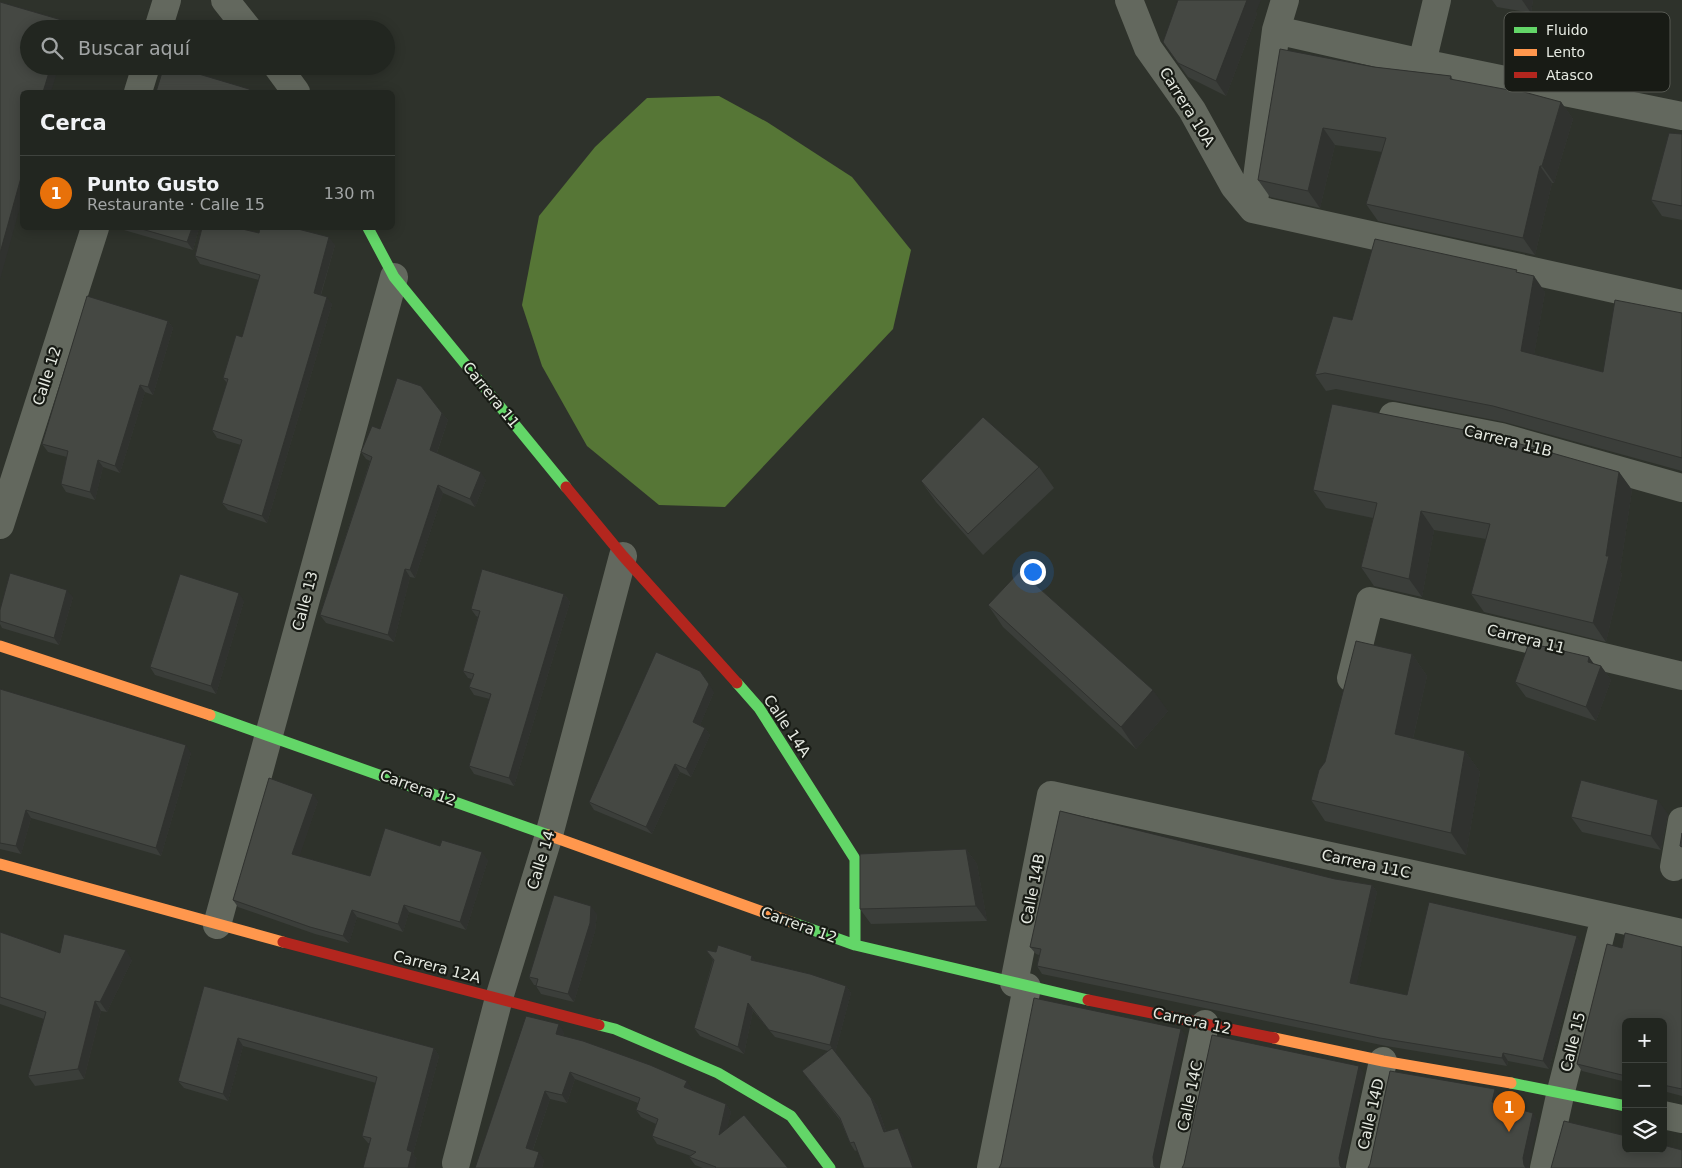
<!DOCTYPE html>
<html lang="es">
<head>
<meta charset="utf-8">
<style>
  body { margin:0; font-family:"DejaVu Sans",sans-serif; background:#2e322d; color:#f1f3f6 }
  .controls { position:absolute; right:15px; bottom:15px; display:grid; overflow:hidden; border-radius:8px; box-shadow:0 2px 12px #0003 }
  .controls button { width:45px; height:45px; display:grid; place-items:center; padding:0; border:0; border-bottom:1px solid #3f433e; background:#222620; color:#f1f3f6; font:25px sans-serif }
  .you { position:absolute; left:1032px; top:571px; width:18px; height:18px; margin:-12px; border:4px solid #fff; border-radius:50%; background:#1a73e8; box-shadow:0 0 0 8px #1a73e833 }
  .badge { display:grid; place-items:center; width:32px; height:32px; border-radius:50%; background:#bca0f2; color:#fff; font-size:16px; font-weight:700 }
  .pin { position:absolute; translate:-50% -41px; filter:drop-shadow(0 1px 2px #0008) }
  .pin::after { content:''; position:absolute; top:26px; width:18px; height:15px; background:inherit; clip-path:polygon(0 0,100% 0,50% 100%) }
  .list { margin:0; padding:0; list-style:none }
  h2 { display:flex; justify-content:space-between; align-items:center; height:65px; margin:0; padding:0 20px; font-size:21px }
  h2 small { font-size:16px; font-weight:400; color:#a2a5a5 }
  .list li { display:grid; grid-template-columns:32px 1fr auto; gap:15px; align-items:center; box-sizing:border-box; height:75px; padding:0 20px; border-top:1px solid #3f433e }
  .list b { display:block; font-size:19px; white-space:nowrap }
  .list p { margin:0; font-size:16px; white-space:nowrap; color:#a2a5a5 }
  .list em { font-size:16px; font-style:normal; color:#a2a5a5 }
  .icon { flex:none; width:28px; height:28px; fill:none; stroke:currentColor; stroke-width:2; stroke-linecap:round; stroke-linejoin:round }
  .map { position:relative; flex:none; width:1682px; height:1168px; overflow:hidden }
  .search { position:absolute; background:#222620; box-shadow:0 2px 12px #0003; left:20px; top:20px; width:375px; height:55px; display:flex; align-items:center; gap:12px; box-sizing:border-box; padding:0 18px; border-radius:28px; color:#a2a5a5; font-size:19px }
  .panel { position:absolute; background:#222620; box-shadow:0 2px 12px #0003; left:20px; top:90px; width:375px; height:140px; border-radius:8px }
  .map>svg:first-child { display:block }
</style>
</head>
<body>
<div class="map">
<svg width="1682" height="1168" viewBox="0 0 1682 1168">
  <rect width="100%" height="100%" fill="#2e322b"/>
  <path fill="#567636" d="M719,96L767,122L852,177L911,250L893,329L725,507L659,505L587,446L542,366L522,305L539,216L595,147L647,98Z"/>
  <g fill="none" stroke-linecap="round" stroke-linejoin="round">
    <path stroke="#63685e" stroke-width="28" d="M225,0L248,29
      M1129,0L1148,48L1192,110L1234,186L1253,209
      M158,29L167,0
      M1276,30L1422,63L1682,116
      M1422,63L1437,0
      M277,66L296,92
      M138,92L146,66
      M1253,209L1682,304
      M1253,209L1276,30L1285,0
      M1393,416L1501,437L1682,488
      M0,525L95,228
      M1351,678L1370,601L1682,676
      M1674,867L1682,821
      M217,925L394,277
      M1014,983L1051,795L1682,933
      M1663,1115L1682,1119
      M456,1163L499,998L549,835L623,556
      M991,1168L1027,987
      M1174,1168L1205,1024
      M1360,1168L1383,1061
      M1544,1168L1561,1091L1605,917"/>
    <path stroke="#63d668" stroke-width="11" d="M368,228L394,277L566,487
      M737,683L759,708L855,859V945
      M210,715L548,835
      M791,922L855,945L1088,1000
      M599,1025L615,1029L718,1073L791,1116L830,1168
      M1511,1083L1626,1106"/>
    <path stroke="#ff974d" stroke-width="11" d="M0,646L210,715
      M548,835L791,922
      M0,864L283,942
      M1274,1038L1383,1061L1511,1083"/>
    <path stroke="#b3261e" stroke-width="11" d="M566,487L623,556L737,683
      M283,942L599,1025
      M1088,1000L1274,1038"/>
  </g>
  <path fill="#3b3e3a" d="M1492,0H1533L1531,13L1497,7Z
    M1256,12L1257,14L1226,96L1188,77L1163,42Z
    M1374,67L1451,76L1453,80L1561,102L1573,119L1554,183H1552L1535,255L1378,221L1366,204L1382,152L1335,145L1320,208L1270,197L1258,180Z
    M1682,134V220L1662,216L1651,200Z
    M117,228H199L193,250Z
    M259,233L335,245L321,295L332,304L267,523L228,510L222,503L241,445L217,438L212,430L227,383L223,378L242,337L259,280L200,264L195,256Z
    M1518,272L1545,292L1534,355L1603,372L1682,313V471L1504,422L1336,389L1326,391L1315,375L1352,320Z
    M168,321L173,328L153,395L145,392L120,473L103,467L95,500L66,492L61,484L67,457L48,452L42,444Z
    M442,413L448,420L437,453L486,480L475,507L443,493L415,578L410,577L394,642L326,623L320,615L370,461L366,459L361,452L380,429Z
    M1039,467L1054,488L983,555L936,502L921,481Z
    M1619,472L1632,490L1620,571L1622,574L1606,642L1484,612L1471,594L1486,539L1434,530L1422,597L1374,586L1361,567L1373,518L1326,508L1313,490Z
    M564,594L570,602L514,786L474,774L469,766L490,699L474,695L469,687L472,679L468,678L463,671L478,617L476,616L471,609Z
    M73,597L59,645L2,628L0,624V610Z
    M244,601L216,694L155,675L150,667Z
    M988,605L1168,711L1136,749L1003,627Z
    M1412,654L1427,676L1413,739L1465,751L1480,772L1466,855L1325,821L1311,800Z
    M1589,657L1593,664L1601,666L1611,680L1596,721L1526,697L1515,682Z
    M0,689L191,753L161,856L31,818L21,854L0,849Z
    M714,692L700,725L705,728L710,735L691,777L680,772L652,834L594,810L589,802Z
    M318,801L299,856L370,876L440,846L488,860L466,930L409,912L403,932L357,917L349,943L315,934L238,907L233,900Z
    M1668,814L1661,850L1582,832L1571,817Z
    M966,849L977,864L987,921L871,924L860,909Z
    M1335,879L1372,885L1377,892L1356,985L1407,995L1582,944L1549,1069L1508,1061L1507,1066L1386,1046L1042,974L1037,966L1039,955L1036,954L1030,947Z
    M597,914L595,931L574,1002L541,994L536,986V985H534L529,977Z
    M0,932L60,953L132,960L107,1012L101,1011L84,1079L35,1086L28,1076L44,1019L0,1004Z
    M1682,947V1096L1663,1091V1022H1626V1082L1582,1071L1577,1064L1622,948Z
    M706,950L756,962L846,986L851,993L835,1053L877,1105L886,1131L903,1135L855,1151L850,1143L840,1120L802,1071L828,1051L775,1037L753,1011L744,1054L700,1036L694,1028L713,960Z
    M204,986L434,1048L439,1056L413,1154L417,1159L368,1143L362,1136L376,1083L243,1046L228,1101L184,1088L178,1081Z
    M564,1032L563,1036L692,1089L691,1090L726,1104L731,1112L727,1128L788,1168H703L695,1165L689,1157L691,1156L657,1144L652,1136L656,1124L641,1117L636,1110L638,1103L575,1079L567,1103L550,1099L533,1150L544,1160L542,1168H475Z"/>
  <path fill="#30322f" d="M1246,0H1261L1256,12L1257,14L1226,96L1216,81Z
    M1522,0H1533L1531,13Z
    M65,21L70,29H62Z
    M51,66H59L51,92H43Z
    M1561,102L1573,119L1554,183L1542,166Z
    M1323,128L1335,145L1320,208L1308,191Z
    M1540,166L1552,183L1535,255L1523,238Z
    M22,174V200L0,280V253Z
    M192,228H199L193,250L187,242Z
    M329,237L335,245L319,300L314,293Z
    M1534,276L1545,292L1532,367L1521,351Z
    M327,297L332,304L267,523L262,516Z
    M168,321L173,328L153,395L148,387Z
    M140,385L145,392L120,473L115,466Z
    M442,413L448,420L435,458L430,450Z
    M98,460L103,467L95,500L90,492Z
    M481,472L486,480L475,507L470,499Z
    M1619,472L1632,490L1620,571L1622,574L1606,642L1593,623L1606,556Z
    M438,485L443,493L415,578L410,570Z
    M1421,511L1434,530L1422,597L1409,579Z
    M405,569L410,577L394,642L388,635Z
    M67,590L73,597L59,645L54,638Z
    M239,593L244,601L216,694L211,686Z
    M564,594L570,602L514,786L509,778Z
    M1412,654L1427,676L1409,756L1395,734Z
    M1589,657L1599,671L1601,666L1611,680L1596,721L1586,707L1588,662Z
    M709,684L714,692L698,730L693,722Z
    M1153,690L1168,711L1136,749L1121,727Z
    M705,728L710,735L691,777L686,769Z
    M186,745L191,753L161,856L156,848Z
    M1465,751L1480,772L1466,855L1451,833Z
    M675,764L680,772L652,834L646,827Z
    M313,794L318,801L298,861L292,854Z
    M1658,800L1668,814L1661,850L1651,836Z
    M26,810L31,818L21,854L16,846Z
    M966,849L977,864L987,921L976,906Z
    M482,852L488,860L466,930L460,922Z
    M1372,885L1377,892L1355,991L1350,983Z
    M404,905L409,912L403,932L398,924Z
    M591,906L597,914L595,931L574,1002L568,994Z
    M352,910L357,917L349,943L343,936Z
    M1577,936L1582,944L1549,1069L1543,1061Z
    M126,950L132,960L107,1012L100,1002Z
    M752,956L757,963L751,960Z
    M846,986L851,993L835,1053L830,1045Z
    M95,1001L101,1011L84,1079L78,1069Z
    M748,1003L753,1011L744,1054L738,1047Z
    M559,1024L564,1032L562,1041L556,1034Z
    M1181,1029L1186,1036L1159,1165V1168H1156L1154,1166L1153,1157Z
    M238,1038L243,1046L228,1101L223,1094Z
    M434,1048L439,1056L413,1154L417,1159L415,1168H408L407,1150Z
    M1503,1053L1508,1061L1507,1066L1502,1058Z
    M1359,1066L1364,1073L1345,1165V1168H1342L1340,1166L1339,1158Z
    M570,1072L575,1079L567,1103L562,1095Z
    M687,1081L692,1089L689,1095L684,1087Z
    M1495,1089L1500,1097L1497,1110L1492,1102Z
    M545,1091L550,1099L531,1155L526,1148Z
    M871,1098L877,1105L889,1140L884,1132Z
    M726,1104L731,1112L724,1142L719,1135Z
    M1533,1113L1538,1121L1529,1165V1168H1526L1524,1165L1523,1158Z
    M898,1128L903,1135L915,1168H913Z
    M539,1152L544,1160L542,1168H534Z"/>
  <path fill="#454843" stroke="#30322f" d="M1178,0H1247L1216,81L1178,63L1163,42Z
    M0,2L65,21L62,29H29V66H51L43,92H22V174L0,253Z
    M1280,49L1374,67L1451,76L1450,79L1509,90V88L1561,102L1542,166H1540L1523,238L1366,204L1386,138L1323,128L1308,191L1258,180Z
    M164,66H172L249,89L251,92H156Z
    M1669,133L1682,134V206L1651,200Z
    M138,228H192L187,242Z
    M202,228H238L259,233L260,228H294L329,237L314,293L327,297L262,516L222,503L242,440L212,430L228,379L223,378L236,335L242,337L260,275L195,256Z
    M1375,239L1517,270L1516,272L1534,276L1521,351L1603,372L1615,300L1682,313V458L1493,406L1325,373L1315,375L1333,316L1352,320Z
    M87,296L168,321L148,387L140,385L115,466L98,460L90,492L61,484L68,451L42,444Z
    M397,378L421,386L442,413L430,450L481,472L470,499L438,485L410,570L405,569L388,635L320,615L372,457L361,452L372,426L380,429Z
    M1332,404L1485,434L1619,472L1606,556H1609L1593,623L1471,594L1490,524L1421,511L1409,579L1361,567L1377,503L1313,490Z
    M983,417L1039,467L968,534L921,481Z
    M482,569L564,594L509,778L469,766L491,694L469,687L474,674L463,671L480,611L471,609Z
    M1020,571L1153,690L1121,727L988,605Z
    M10,573L67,590L54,638L0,621V610Z
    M180,574L239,593L211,686L150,667Z
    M1356,641L1412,654L1395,734L1465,751L1451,833L1311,800L1319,770L1325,762Z
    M1529,643L1589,657L1588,662L1601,666L1586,707L1515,682Z
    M656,652L700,671L709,684L693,722L705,728L686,769L675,764L646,827L589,802Z
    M0,689L186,745L156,848L26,810L16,846L0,843Z
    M269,778L313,794L292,854L370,876L385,828L440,846L442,840L482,852L460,922L404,905L398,924L352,910L343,936L310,927L233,900Z
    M1581,780L1658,800L1651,836L1571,817Z
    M1060,811L1335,879L1372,885L1350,983L1407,995L1429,902L1577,936L1543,1061L1503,1053L1502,1058L1380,1038L1037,966L1041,949L1030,947Z
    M1682,833V847L1680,846Z
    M966,849L976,906L860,909V854Z
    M554,895L591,906L590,923L568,994L536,986L538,979L529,977Z
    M0,932L60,953L64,934L126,950L100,1002L95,1001L78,1069L28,1076L46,1012L0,997Z
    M1625,933L1682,947V1089L1663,1085V1022H1626V1076L1577,1064L1607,944L1622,948Z
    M718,945L752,956L751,960L810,974L846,986L830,1045L769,1030L748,1003L738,1047L694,1028L714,960L706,950L716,952Z
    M204,986L434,1048L407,1150L412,1152L408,1168H363L371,1138L362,1136L377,1077L238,1038L223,1094L178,1081Z
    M1034,998L1181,1029L1153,1157L1154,1166L1156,1168H999L1001,1164Z
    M526,1016L559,1024L556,1034L583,1041L650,1065L687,1081L684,1087L726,1104L719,1135L744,1115L788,1168H715L716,1167L689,1157L696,1152L652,1136L658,1119L636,1110L640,1098L570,1072L562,1095L545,1091L526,1148L539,1152L534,1168H475Z
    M1212,1035L1359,1066L1339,1158L1340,1166L1342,1168H1182L1184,1164Z
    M832,1048L871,1098L884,1132L898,1128L913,1168H864L854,1142L850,1143L840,1118L802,1071Z
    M1390,1071L1495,1089L1492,1102L1533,1113L1523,1158L1524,1165L1526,1168H1368L1370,1164Z
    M1564,1121L1626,1136V1149H1663V1145L1682,1150V1168H1551Z"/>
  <g text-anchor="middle" stroke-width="4.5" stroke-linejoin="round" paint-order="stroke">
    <g font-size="15" fill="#e6eae2" stroke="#181b15">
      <text transform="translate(1187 107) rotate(58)" y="5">Carrera 10A</text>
      <text transform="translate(47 376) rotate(-72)" y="5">Calle 12</text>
      <text transform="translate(491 395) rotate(51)" y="5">Carrera 11</text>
      <text transform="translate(1508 441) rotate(14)" y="5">Carrera 11B</text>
      <text transform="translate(305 601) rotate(-75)" y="5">Calle 13</text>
      <text transform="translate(1526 639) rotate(14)" y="5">Carrera 11</text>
      <text transform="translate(787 726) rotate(56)" y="5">Calle 14A</text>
      <text transform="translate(418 788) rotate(20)" y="5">Carrera 12</text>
      <text transform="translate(541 860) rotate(-73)" y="5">Calle 14</text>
      <text transform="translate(1366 864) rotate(12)" y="5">Carrera 11C</text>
      <text transform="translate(1033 889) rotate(-79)" y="5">Calle 14B</text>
      <text transform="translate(799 925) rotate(20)" y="5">Carrera 12</text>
      <text transform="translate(437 967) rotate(15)" y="5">Carrera 12A</text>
      <text transform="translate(1192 1021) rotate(12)" y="5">Carrera 12</text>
      <text transform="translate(1573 1042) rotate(-76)" y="5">Calle 15</text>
      <text transform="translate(1190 1096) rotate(-78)" y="5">Calle 14C</text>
      <text transform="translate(1371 1114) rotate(-77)" y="5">Calle 14D</text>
    </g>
  </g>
  <rect x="1504" y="12" width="166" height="80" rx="8" fill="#181b15" stroke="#565952" stroke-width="1"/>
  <rect x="1514" y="27" width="23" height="6" fill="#63d668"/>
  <rect x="1514" y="49" width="23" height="7" fill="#ff974d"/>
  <rect x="1514" y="72" width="23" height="6" fill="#b3261e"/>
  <g font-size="14" fill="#e6eae2">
    <text x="1546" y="35">Fluido</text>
    <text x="1546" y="57">Lento</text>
    <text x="1546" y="80">Atasco</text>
  </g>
</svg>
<div class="controls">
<button>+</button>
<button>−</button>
<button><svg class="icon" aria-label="layers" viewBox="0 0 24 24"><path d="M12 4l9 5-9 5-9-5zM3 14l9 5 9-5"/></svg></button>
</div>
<div class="you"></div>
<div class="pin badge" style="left:1509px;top:1132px;background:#e8710a">1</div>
<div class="search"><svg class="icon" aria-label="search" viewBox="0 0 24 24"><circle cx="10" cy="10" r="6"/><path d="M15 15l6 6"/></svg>Buscar aquí</div>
<section class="panel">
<h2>Cerca<small></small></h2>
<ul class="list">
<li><span class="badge" style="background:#e8710a">1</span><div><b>Punto Gusto</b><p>Restaurante · Calle 15</p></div><em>130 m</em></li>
</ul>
</section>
</div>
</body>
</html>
